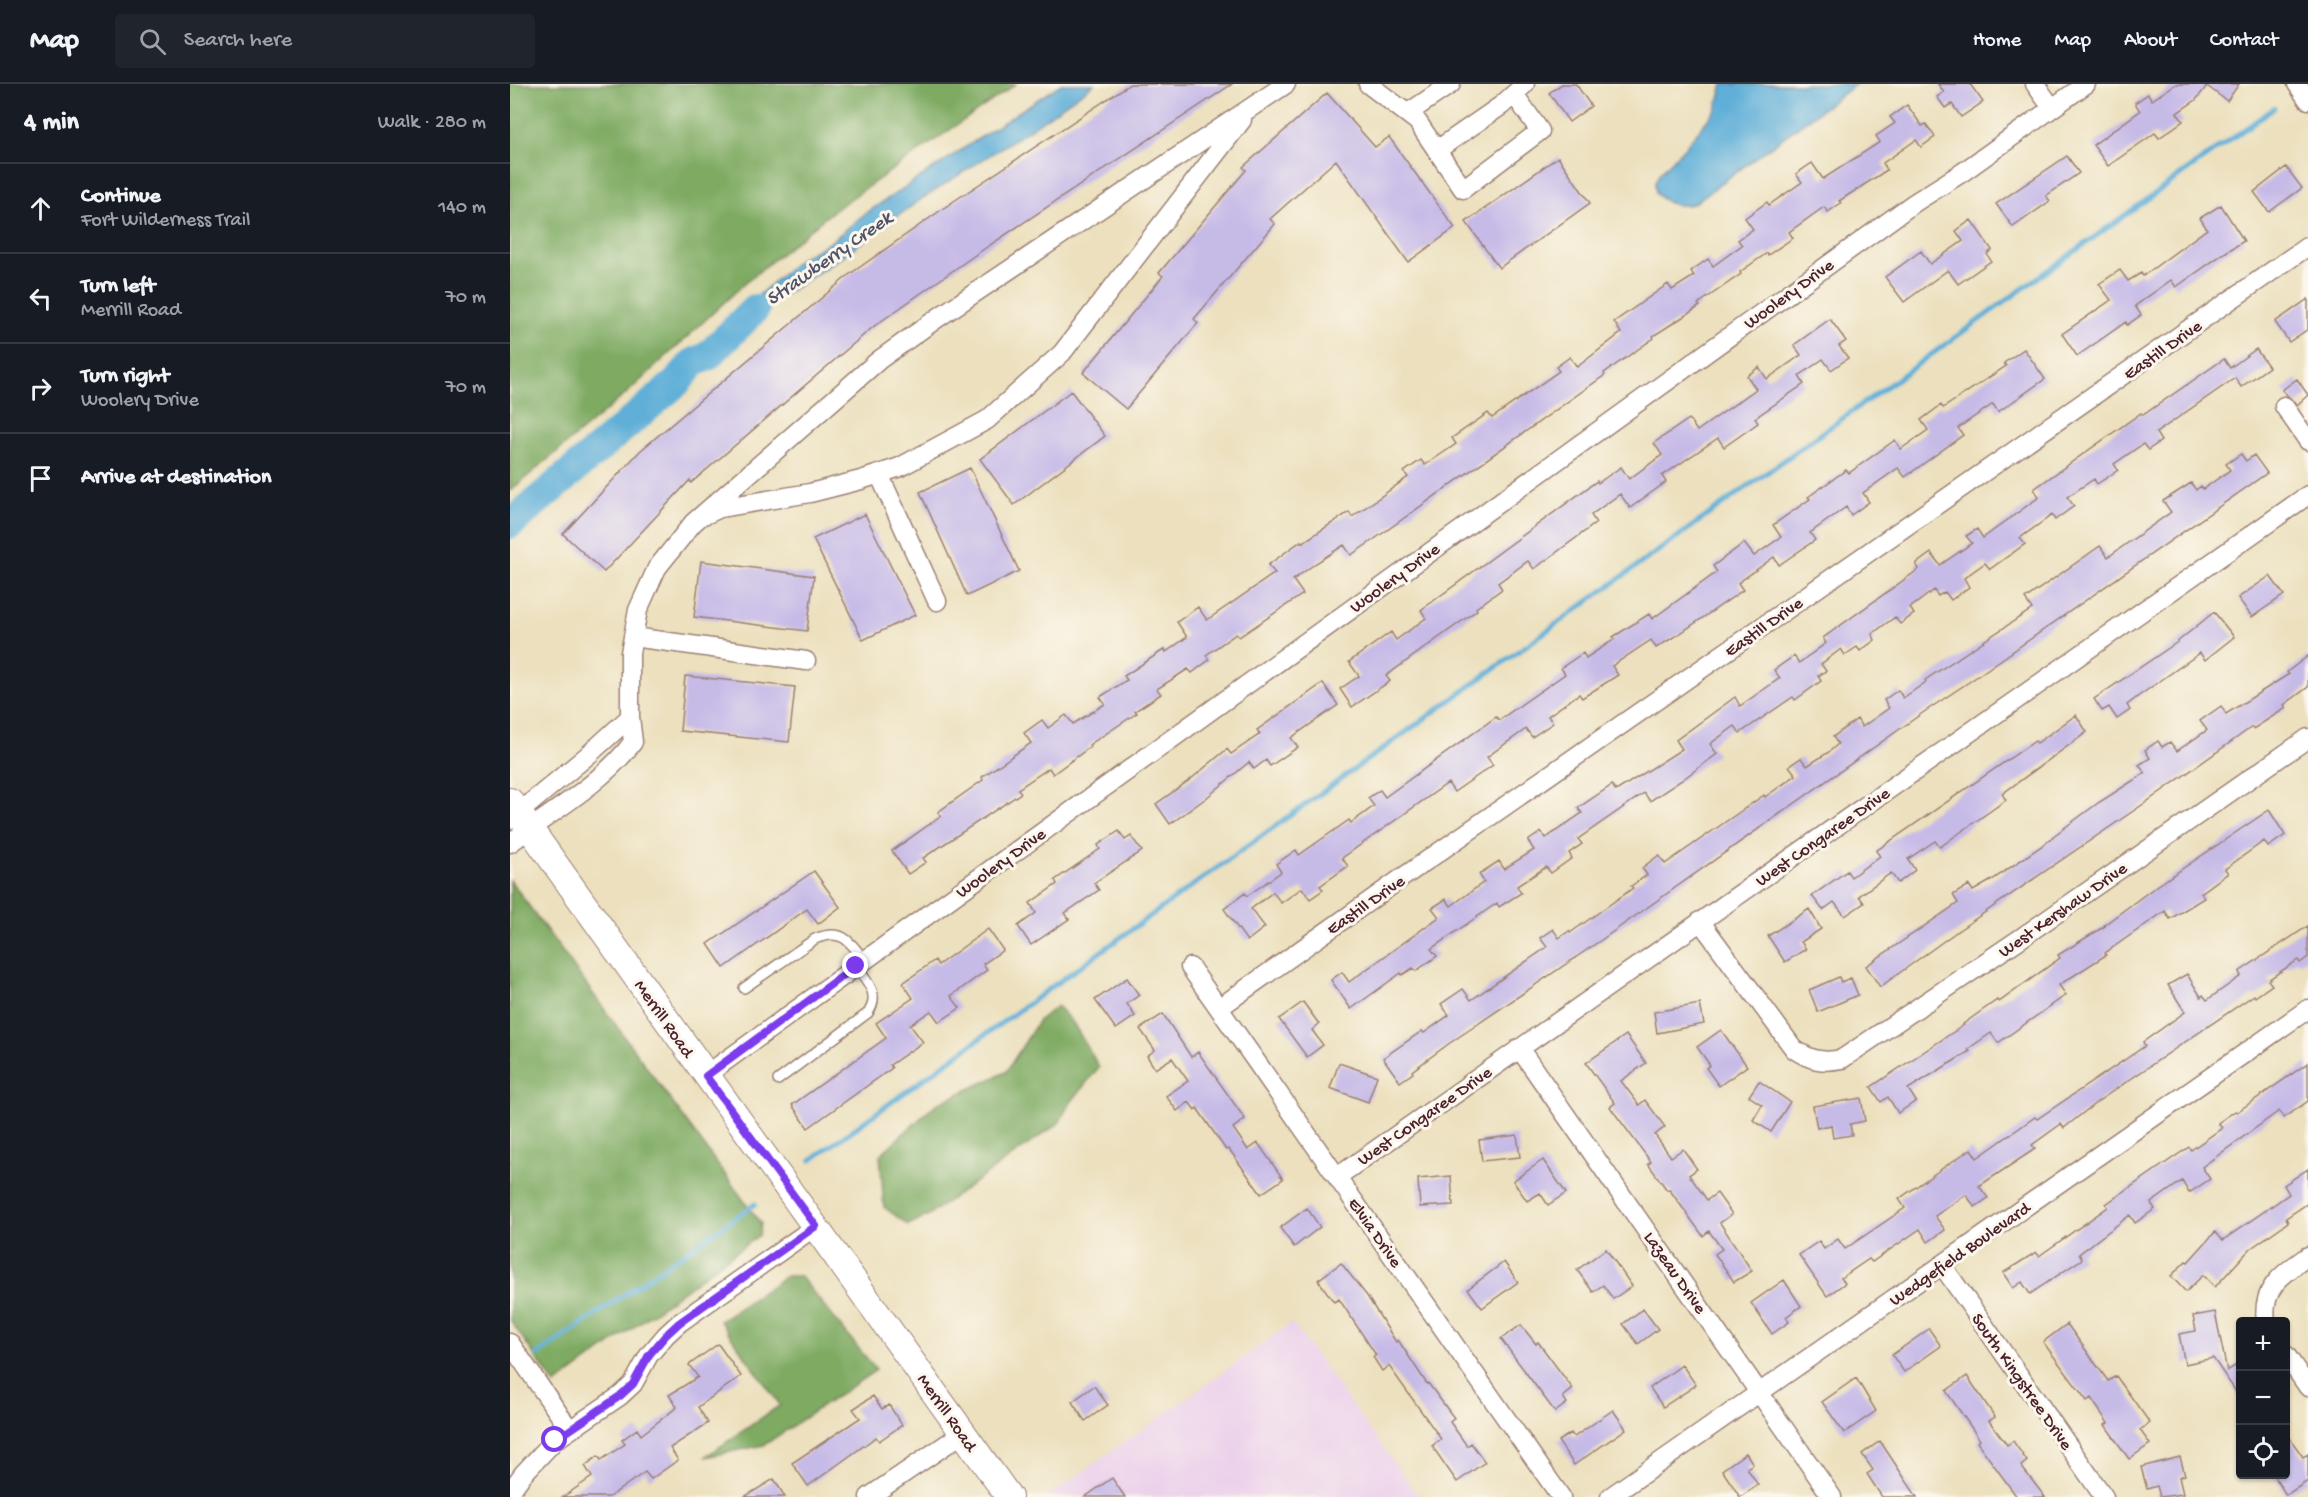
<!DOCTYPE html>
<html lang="en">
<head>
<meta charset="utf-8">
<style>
  body { margin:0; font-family:"Gochi Hand",sans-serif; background:#20242c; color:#f1f3f6 }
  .controls { position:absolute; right:18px; bottom:18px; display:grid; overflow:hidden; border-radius:6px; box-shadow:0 2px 4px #0004 }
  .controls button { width:54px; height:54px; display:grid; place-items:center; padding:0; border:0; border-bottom:2px solid #363941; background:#171b24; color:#f1f3f6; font:30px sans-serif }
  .stop { position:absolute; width:18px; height:18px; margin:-14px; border:4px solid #7c3aed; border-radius:50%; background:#fff }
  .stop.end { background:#7c3aed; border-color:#fff; box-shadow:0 2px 6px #0008 }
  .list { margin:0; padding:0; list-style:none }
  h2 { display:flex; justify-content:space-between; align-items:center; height:78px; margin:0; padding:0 24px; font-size:26px }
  h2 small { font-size:20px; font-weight:400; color:#9ea1a6 }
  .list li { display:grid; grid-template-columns:39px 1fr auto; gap:18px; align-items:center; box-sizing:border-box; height:90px; padding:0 24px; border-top:2px solid #363941 }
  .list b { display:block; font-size:22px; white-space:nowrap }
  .list p { margin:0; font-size:20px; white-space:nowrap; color:#9ea1a6 }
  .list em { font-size:20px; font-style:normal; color:#9ea1a6 }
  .icon { flex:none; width:33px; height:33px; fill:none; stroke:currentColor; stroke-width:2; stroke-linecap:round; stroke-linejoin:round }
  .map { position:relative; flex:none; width:1798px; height:1413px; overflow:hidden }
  header { display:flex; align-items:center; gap:36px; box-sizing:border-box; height:84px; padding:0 30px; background:#171b24; border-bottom:2px solid #363941 }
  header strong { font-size:28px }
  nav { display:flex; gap:33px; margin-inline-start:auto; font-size:21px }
  .search { width:420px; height:54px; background:#20242c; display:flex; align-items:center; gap:15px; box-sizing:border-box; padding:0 21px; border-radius:6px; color:#9ea1a6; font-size:22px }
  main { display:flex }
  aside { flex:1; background:#171b24 }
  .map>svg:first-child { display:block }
</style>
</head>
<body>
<header>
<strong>Map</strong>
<div class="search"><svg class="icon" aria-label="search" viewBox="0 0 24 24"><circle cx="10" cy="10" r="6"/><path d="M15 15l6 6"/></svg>Search here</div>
<nav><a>Home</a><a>Map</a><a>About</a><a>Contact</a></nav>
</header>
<main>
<aside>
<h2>4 min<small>Walk · 280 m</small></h2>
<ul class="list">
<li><svg class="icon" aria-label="ahead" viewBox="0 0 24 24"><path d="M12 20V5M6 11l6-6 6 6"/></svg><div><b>Continue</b><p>Fort Wilderness Trail</p></div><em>140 m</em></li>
<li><svg class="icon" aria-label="left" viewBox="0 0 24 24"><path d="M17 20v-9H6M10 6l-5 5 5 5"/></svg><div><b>Turn left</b><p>Merrill Road</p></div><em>70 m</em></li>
<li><svg class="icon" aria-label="right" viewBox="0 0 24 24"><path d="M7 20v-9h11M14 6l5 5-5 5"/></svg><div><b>Turn right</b><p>Woolery Drive</p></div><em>70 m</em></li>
<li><svg class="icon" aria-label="arrive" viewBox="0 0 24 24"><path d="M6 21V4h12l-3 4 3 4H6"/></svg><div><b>Arrive at destination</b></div></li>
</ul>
</aside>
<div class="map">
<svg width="1798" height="1413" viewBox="0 0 1798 1413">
  <rect width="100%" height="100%" fill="#fbf7ec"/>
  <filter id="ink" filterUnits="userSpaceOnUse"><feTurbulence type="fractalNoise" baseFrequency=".0167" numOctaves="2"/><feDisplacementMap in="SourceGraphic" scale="12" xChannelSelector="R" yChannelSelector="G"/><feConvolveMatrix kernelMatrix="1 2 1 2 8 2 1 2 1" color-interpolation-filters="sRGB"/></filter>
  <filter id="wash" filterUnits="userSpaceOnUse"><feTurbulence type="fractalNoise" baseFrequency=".008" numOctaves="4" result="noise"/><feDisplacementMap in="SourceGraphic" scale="24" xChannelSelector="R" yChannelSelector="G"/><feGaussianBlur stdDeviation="1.35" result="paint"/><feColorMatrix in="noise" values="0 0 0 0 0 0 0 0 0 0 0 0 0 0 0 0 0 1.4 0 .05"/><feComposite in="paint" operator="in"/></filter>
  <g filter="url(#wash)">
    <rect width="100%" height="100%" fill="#ece0be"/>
    <path fill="#ecd1eb" d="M782,1239L909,1413H537Z"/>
    <path fill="#7eaa62" stroke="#646446" stroke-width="1.5" d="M0,0H506L323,127L235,199L117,309L0,407Z
      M0,796L251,1140L249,1151L45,1301L0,1236Z
      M547,922L563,939L589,983L558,1022L549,1039L417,1132L398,1141L374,1123L370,1071L425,1021L496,988L529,936Z
      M276,1192H290L366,1286L254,1361L195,1373L270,1321L210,1237Z"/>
    <path fill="#5eafd8" stroke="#546782" stroke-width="1.5" d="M551,0H584L522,44L413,114L327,176L269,214L224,251L215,253L221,238L234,224L291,174L319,159L356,129Z
      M1213,0H1346L1183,120C1169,123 1156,121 1146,109L1145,99L1149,90L1174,64L1206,26Z"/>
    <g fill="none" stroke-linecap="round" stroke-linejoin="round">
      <path stroke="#5eafd8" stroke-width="5" d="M301,1076L1764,24
        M27,1271L245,1120"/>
      <path stroke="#5eafd8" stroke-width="30" d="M0,440L167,298L183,279L198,272L245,225"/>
    </g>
    <g id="blocks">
      <path fill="#c6bae7" d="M620,0H722L465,171L363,243L181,399L180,396L94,488L53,450L130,367L340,190L444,117Z
        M1052,0H1066L1081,22L1059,38L1039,9Z
        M1428,0H1460L1473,18L1451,33L1442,20L1435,24L1427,13L1434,8Z
        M1666,0H1729L1717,17L1697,2L1686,16L1667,29L1673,37L1649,54L1645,49L1598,82L1583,61L1630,27L1625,19L1638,10L1642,16Z
        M817,9L865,63L879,53L945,144L898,178L826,76L760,135L765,140L684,235L688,239L616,325L573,289L653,192L649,189L736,86L733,83Z
        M1397,21L1412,42L1416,40L1425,53L1411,63L1406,56L1373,79L1377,86L1329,117L1331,119L1318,128L1314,123L1279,148L1283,154L1258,171L1257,169L1230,188L1231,190L1188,220L1190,222L1143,252L1144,254L1094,289L1095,291L859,459L841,471L834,461L806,479L783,496L793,510L729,553L726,550L696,571L699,576L682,589L678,585L647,605L651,610L625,627L627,629L579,661L580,663L543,690L539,684L508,705L511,709L413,774L416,778L398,790L382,767L431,732L428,728L473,696L472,693L521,659L514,649L532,636L538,644L556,631L563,640L595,620L590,613L617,596L614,592L655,565L656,568L677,553L667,538L688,523L697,536L765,489L758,481L791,457L792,459L839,428L842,433L898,393L894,388L911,376L915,381L946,360L942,354L978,329L982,334L1049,287L1046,283L1060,273L1067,283L1111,249L1104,238L1158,200L1162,206L1184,192L1181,187L1198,175L1203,182L1232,161L1228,156L1243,145L1235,134L1257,118L1259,121L1292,98L1286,90L1302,79L1313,95L1370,58L1366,52L1385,39L1380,33Z
        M1557,72L1569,89L1536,112L1540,117L1503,143L1486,120Z
        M1048,73L1080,119L989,184L956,138Z
        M1776,83L1792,104L1759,128L1744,108Z
        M1711,121L1734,157L1713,170L1666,203L1661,196L1625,222L1631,231L1617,241L1616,238L1567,272L1552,250L1601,216L1589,200L1610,186L1618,197L1631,189L1633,192L1697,145L1690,134Z
        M1461,136L1482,166L1477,170L1481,177L1448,200L1438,186L1394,218L1375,193L1411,167L1420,180L1453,157L1446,147Z
        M1798,215V245L1779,258L1765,238Z
        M1320,235L1336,257L1329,262L1338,274L1321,286L1313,275L1289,292L1294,300L1245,334L1248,339L1214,363L1208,354L1152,392L1156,398L1120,424L1110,410L1081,431L1086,439L1024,485L1018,477L988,499L992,505L966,524L967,526L876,592L880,597L842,623L830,605L849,592L839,578L881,548L886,556L916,534L911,526L1087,397L1088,399L1111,383L1119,395L1152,371L1144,359L1179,335L1187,347L1246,305L1237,292L1249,283L1257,295L1291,271L1284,261Z
        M1514,265L1535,295L1488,328L1483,320L1448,344L1453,351L1395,393L1388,384L1353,409L1359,418L1341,431L1336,423L1300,449L1305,456L1269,481L1264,473L1228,499L1233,506L1172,548L1146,564L1141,556L1102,582L1108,591L1072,614L1069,610L1038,632L1043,639L1022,653L1016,645L977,673L983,681L973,688L944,708L938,699L832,774L838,782L810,802L813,806L800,815L792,804L771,819L763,808L741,825L755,843L737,857L714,825L735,809L737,812L771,788L766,780L786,766L789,771L839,736L841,739L864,722L858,714L870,706L875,713L986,633L989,636L1055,590L1051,584L1073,569L1076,574L1105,555L1103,553L1139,530L1142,535L1207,488L1203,482L1234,459L1244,472L1271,453L1263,441L1300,415L1298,413L1336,386L1339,389L1385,356L1391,365L1418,346L1411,336L1431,321L1433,324L1496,282L1494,279Z
        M1746,265L1759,283L1731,303L1725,294L1646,349L1651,357L1638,366L1633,360L1604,380L1608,386L1587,400L1584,395L1557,413L1564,422L1545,436L1542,431L1510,454L1515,460L1480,485L1475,479L1454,494L1459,503L1441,516L1435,508L1428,512L1424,506L1400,524L1404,530L1390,540L1385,533L1362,550L1365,556L1350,567L1347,563L1335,571L1331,565L1311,580L1316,587L1308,592L1311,597L1285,616L1283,613L1230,649L1225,642L1200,660L1207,670L1172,696L1140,717L1134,709L1068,755L1072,760L1059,769L1062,774L1041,789L1036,783L1007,802L1011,809L989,823L987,819L921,865L927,872L906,887L903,884L892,891L891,889L841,925L821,896L832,888L839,898L929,833L922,824L936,815L941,822L974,798L969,790L989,777L994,785L1024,766L1018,757L1031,748L1036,754L1072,729L1068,724L1102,701L1106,707L1172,665L1166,656L1225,613L1230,622L1270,594L1264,586L1284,572L1289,579L1316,559L1313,554L1409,485L1406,480L1421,469L1430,481L1462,459L1456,452L1467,445L1473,454L1529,413L1524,405L1631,329L1633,331L1714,275L1720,284Z
        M1787,295L1798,311L1787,321L1772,306Z
        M561,307L595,352L504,421L470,375Z
        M1731,370L1736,377L1744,371L1757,389L1462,596L1414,628L1087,859L937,961L902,987L903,989L890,998L873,974L912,947L914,949L939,931L931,920L953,905L961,916L1037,863L1030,854L1043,845L1049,854L1059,847L1060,849L1123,804L1121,802L1137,791L1132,784L1149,771L1155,780L1254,711L1255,713L1286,691L1279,682L1291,674L1297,682L1319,668L1328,660L1323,653L1347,635L1352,643L1379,624L1374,616L1388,606L1393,614L1416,598L1415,596L1522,525L1515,515L1590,462L1598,473L1661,428L1653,417L1681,399L1686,406L1691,402L1693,405L1720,386L1716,380Z
        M460,384L509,487L457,512L410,408Z
        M355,430L405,531L353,556L303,455Z
        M191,477L304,492L297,547L184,533Z
        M1760,492L1774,511L1742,533L1728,514Z
        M1704,528L1724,553L1695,576L1690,569L1630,611L1617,621L1620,626L1607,635L1599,623L1592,627L1584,615L1666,559Z
        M1798,572V603L1774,621L1776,624L1743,645L1742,643L1635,719L1449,846L1370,903L1356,882L1448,819L1443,811L1459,801L1463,807L1482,796L1543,754L1542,753L1588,719L1635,689L1629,681L1640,674L1635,666L1648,657L1652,663L1660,658L1667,667L1697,646L1690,637L1711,622L1716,630L1779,590L1777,588Z
        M175,592L285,603L279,658L170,647Z
        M813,599L828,621L781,654L788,663L760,682L756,676L744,685L739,678L695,715L660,740L646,720L681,695L717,665L721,670L750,650L747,646Z
        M1566,631L1577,648L1492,710L1496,716L1462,740L1430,763L1425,757L1398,775L1405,786L1388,799L1381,789L1349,812L1354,819L1335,832L1324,818L1313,826L1302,812L1337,787L1341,793L1370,772L1366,767L1525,657L1527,659Z
        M1759,726L1775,751L1758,763L1754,757L1715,785L1718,789L1691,809L1694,814L1660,835L1655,827L1595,869L1596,871L1549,901L1556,911L1488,959L1481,949L1458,965L1460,967L1398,1005L1406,1017L1388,1029L1378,1013L1371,1018L1361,1003L1454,941L1453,940L1487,916L1489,918L1550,874L1548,871L1595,842L1594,841L1641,806Z
        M609,747L615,756L621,752L632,767L584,799L589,806L555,829L559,835L521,861L508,842L526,829L520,819L547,800L545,796L590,765L588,761Z
        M304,787L330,823L308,840L297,825L214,884L198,860Z
        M1299,825L1311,845L1291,858L1296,865L1275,878L1258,852Z
        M1798,842V873L1790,879L1788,876L1758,896L1762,901L1745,913L1744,911L1587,1018L1554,1044L1551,1040L1522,1061L1525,1065L1469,1102L1478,1114L1465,1123L1456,1111L1425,1132L1435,1146L1418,1158L1410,1145L1362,1178L1359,1175L1331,1194L1335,1199L1317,1212L1289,1171L1309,1157L1314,1165L1328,1155L1335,1165L1395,1124L1389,1115L1437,1081L1461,1065L1467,1074L1525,1033L1527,1035L1635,962L1633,958L1675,928L1658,901L1677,890L1691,913L1693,911L1697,916L1731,892L1729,888Z
        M478,845L493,866L473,880L477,886L441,912L450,924L429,938L421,927L400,941L413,958L380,981L382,984L298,1044L282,1021L376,954L366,939L403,914L393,899L425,876L428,881Z
        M1329,893L1331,898L1341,894L1348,911L1308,928L1299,906Z
        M617,894L629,911L617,920L625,932L606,945L585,916Z
        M793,918L809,940L802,946L813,961L797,973L769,935Z
        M1190,920L1194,940L1147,949L1144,928Z
        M653,930L681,973L688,968L735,1035L723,1044L738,1066L748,1059L773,1095L751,1110L719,1065L716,1066L687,1024L685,1026L679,1018L667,1027L656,1012L678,997L662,974L645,985L637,972L645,966L630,945Z
        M1211,946L1237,982L1209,1002L1196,984L1200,981L1187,963Z
        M1116,951L1136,979L1111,997L1129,1021L1135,1016L1155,1043L1145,1051L1161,1073L1173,1065L1187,1085L1179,1091L1197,1116L1207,1109L1222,1130L1210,1139L1242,1187L1224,1198L1205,1170L1212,1165L1199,1147L1193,1152L1159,1105L1157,1106L1138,1080L1141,1078L1100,1023L1105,1019L1076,979Z
        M829,979L867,992L858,1018L820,1004Z
        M1798,979V1017L1774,1034L1769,1027L1692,1083L1700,1095L1679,1109L1672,1097L1641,1119L1645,1125L1625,1139L1620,1131L1569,1170L1572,1175L1520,1210L1512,1198L1503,1204L1493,1189L1526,1168L1529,1172L1598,1123L1596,1120L1679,1063L1681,1066L1712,1044L1708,1039L1725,1027L1727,1028Z
        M1249,997L1280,1018L1261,1048L1243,1036L1252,1021L1239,1012Z
        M1351,1014L1355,1037L1340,1040L1342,1051L1323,1054L1321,1041L1307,1044L1303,1022Z
        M1007,1051L1010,1073L972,1077L969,1056Z
        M1033,1076L1056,1109L1038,1121L1030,1109L1017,1117L1003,1097Z
        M1798,1085V1119L1776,1134L1778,1138L1740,1165L1705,1203L1693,1191L1676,1208L1661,1192L1676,1177L1678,1178L1705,1148L1713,1156L1779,1110L1774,1101Z
        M941,1092L943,1121L910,1123L908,1095Z
        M797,1124L810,1143L784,1163L770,1144Z
        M1096,1165L1122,1202L1103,1215L1093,1201L1083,1208L1067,1186Z
        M994,1178L1008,1198L972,1224L958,1205Z
        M831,1179L857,1212L886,1258L888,1256L917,1300L918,1299L944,1334L940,1338L957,1362L961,1359L975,1378L947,1398L922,1362L931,1355L879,1282L872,1287L863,1273L866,1271L829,1215L824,1218L808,1196Z
        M1274,1196L1291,1222L1276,1233L1279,1238L1262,1250L1241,1219Z
        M1133,1225L1148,1245L1128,1260L1113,1240Z
        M1705,1228L1717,1287L1731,1278V1315L1703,1274L1675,1280L1669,1250L1686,1247L1683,1232Z
        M1557,1240L1598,1297L1606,1292L1640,1339L1630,1346L1640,1360L1619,1375L1595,1341L1598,1339L1581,1314L1577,1317L1533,1258Z
        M1011,1241L1026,1260L1028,1258L1063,1305L1053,1313L1057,1319L1045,1328L991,1255Z
        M1419,1245L1431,1262L1394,1288L1382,1271Z
        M208,1260L231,1292L188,1323L198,1339L160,1364L168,1376L141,1395L135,1388L99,1413H53L82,1393L75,1382L88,1372L91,1376L115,1360L112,1356L127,1345L131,1351L167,1323L159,1311L188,1293L179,1281Z
        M1172,1281L1186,1301L1153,1323L1140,1304Z
        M1457,1292L1485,1333L1479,1337L1497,1361L1503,1357L1517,1377L1511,1382L1535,1413H1507L1467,1358L1470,1356L1436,1307Z
        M1346,1294L1366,1327L1334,1349L1312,1318Z
        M584,1302L598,1321L575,1337L562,1318Z
        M363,1312L372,1325L379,1321L392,1341L369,1357L366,1353L298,1402L282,1379L350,1334L343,1325Z
        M1103,1326L1116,1345L1064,1381L1048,1357L1061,1349L1064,1353Z
        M1776,1349L1793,1373L1798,1370V1397L1776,1411L1763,1390H1776Z
        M1370,1357L1407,1413H1372L1357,1390L1363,1386L1352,1370Z
        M1236,1369L1243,1380L1237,1384L1248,1401L1230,1413L1212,1386Z
        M1670,1373L1675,1391L1669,1393L1673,1410L1650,1413L1647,1402L1637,1405L1631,1383Z
        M602,1394L615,1413H575Z
        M264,1395L275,1413H234Z"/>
    </g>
  </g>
  <g filter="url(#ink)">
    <use href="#blocks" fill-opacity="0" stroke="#9b8074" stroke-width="1.5"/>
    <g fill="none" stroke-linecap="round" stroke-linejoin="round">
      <defs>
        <path id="lane" d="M234,904L305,855C331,844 339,856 354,876
          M268,996L358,929C371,910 357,898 346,882"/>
        <path id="street" d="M858,0L907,37L953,105L1030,47L1004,10
          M1525,0L1542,24
          M1787,0L1798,16
          M898,29L941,0
          M927,66L992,21L1015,0
          M1774,322L1798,357
          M369,390L427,517
          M197,430L210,424L300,409L351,396L390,383L477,336L552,269L732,36
          M123,553L296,577
          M0,736L77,672L120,633
          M0,759C40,729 94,698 123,658L120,633V569L128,526L147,484L183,439L369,276L429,233L776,0
          M1190,837L1284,965C1300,976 1312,979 1332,975L1511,854L1798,654
          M680,883L1051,1413
          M709,924L896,791L1798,162
          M1009,964L1322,1413
          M196,991L1404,119L1453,88L1576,0
          M827,1093L1798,411
          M1432,1181L1594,1413
          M1756,1238C1751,1203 1773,1190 1798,1172
          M0,1259L60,1346
          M1776,1271L1798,1303
          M0,1408L13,1390L45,1356L110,1312L123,1300L139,1271L156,1251L169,1239L306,1142
          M359,1413L453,1349
          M1100,1413L1798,925"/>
        <path id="secondary" d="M0,717L499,1413"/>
      </defs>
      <use href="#lane" stroke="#9b8074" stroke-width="12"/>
      <use href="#street" stroke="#9b8074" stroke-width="21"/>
      <use href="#secondary" stroke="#9b8074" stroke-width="28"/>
      <use href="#lane" stroke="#fff" stroke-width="9"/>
      <use href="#street" stroke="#fff" stroke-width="18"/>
      <use href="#secondary" stroke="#fff" stroke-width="26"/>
    </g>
  </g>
  <g fill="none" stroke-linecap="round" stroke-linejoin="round" filter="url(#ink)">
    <path stroke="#7c3aed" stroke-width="8" d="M45,1356L110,1312L123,1300L139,1271L156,1251L169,1239L306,1142L196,992L346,882"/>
  </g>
  <g text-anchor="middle" stroke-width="6" stroke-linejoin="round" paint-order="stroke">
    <g font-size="18" fill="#4a1f2b" stroke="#fbf7ec">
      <text transform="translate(1278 209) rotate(-36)" y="6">Woolery Drive</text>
      <text transform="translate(1652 265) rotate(-35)" y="6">Eastill Drive</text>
      <text transform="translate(884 493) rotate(-36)" y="6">Woolery Drive</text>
      <text transform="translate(1253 542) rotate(-35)" y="6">Eastill Drive</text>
      <text transform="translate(1312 752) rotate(-35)" y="6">West Congaree Drive</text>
      <text transform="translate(490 778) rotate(-36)" y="6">Woolery Drive</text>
      <text transform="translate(855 820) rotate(-35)" y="6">Eastill Drive</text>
      <text transform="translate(1552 825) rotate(-35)" y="6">West Kershaw Drive</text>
      <text transform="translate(155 934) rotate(55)" y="6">Merrill Road</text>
      <text transform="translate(914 1031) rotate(-35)" y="6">West Congaree Drive</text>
      <text transform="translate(866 1148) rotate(55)" y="6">Elvia Drive</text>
      <text transform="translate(1449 1169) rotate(-35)" y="6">Wedgefield Boulevard</text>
      <text transform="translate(1166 1188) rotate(55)" y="6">Lazeau Drive</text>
      <text transform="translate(1513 1297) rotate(55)" y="6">South Kingstree Drive</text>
      <text transform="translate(438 1328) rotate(55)" y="6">Merrill Road</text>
    </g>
    <g font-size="20" font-style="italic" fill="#515168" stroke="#fbf7ec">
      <text transform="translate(318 173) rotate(-35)" y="7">Strawberry Creek</text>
    </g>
  </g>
</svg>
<div class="controls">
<button>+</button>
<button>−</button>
<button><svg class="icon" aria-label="locate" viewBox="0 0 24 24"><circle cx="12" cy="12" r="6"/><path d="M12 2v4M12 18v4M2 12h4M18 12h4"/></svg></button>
</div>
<div class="stop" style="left:45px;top:1356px"></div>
<div class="stop end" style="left:346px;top:882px"></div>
</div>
</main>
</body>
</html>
